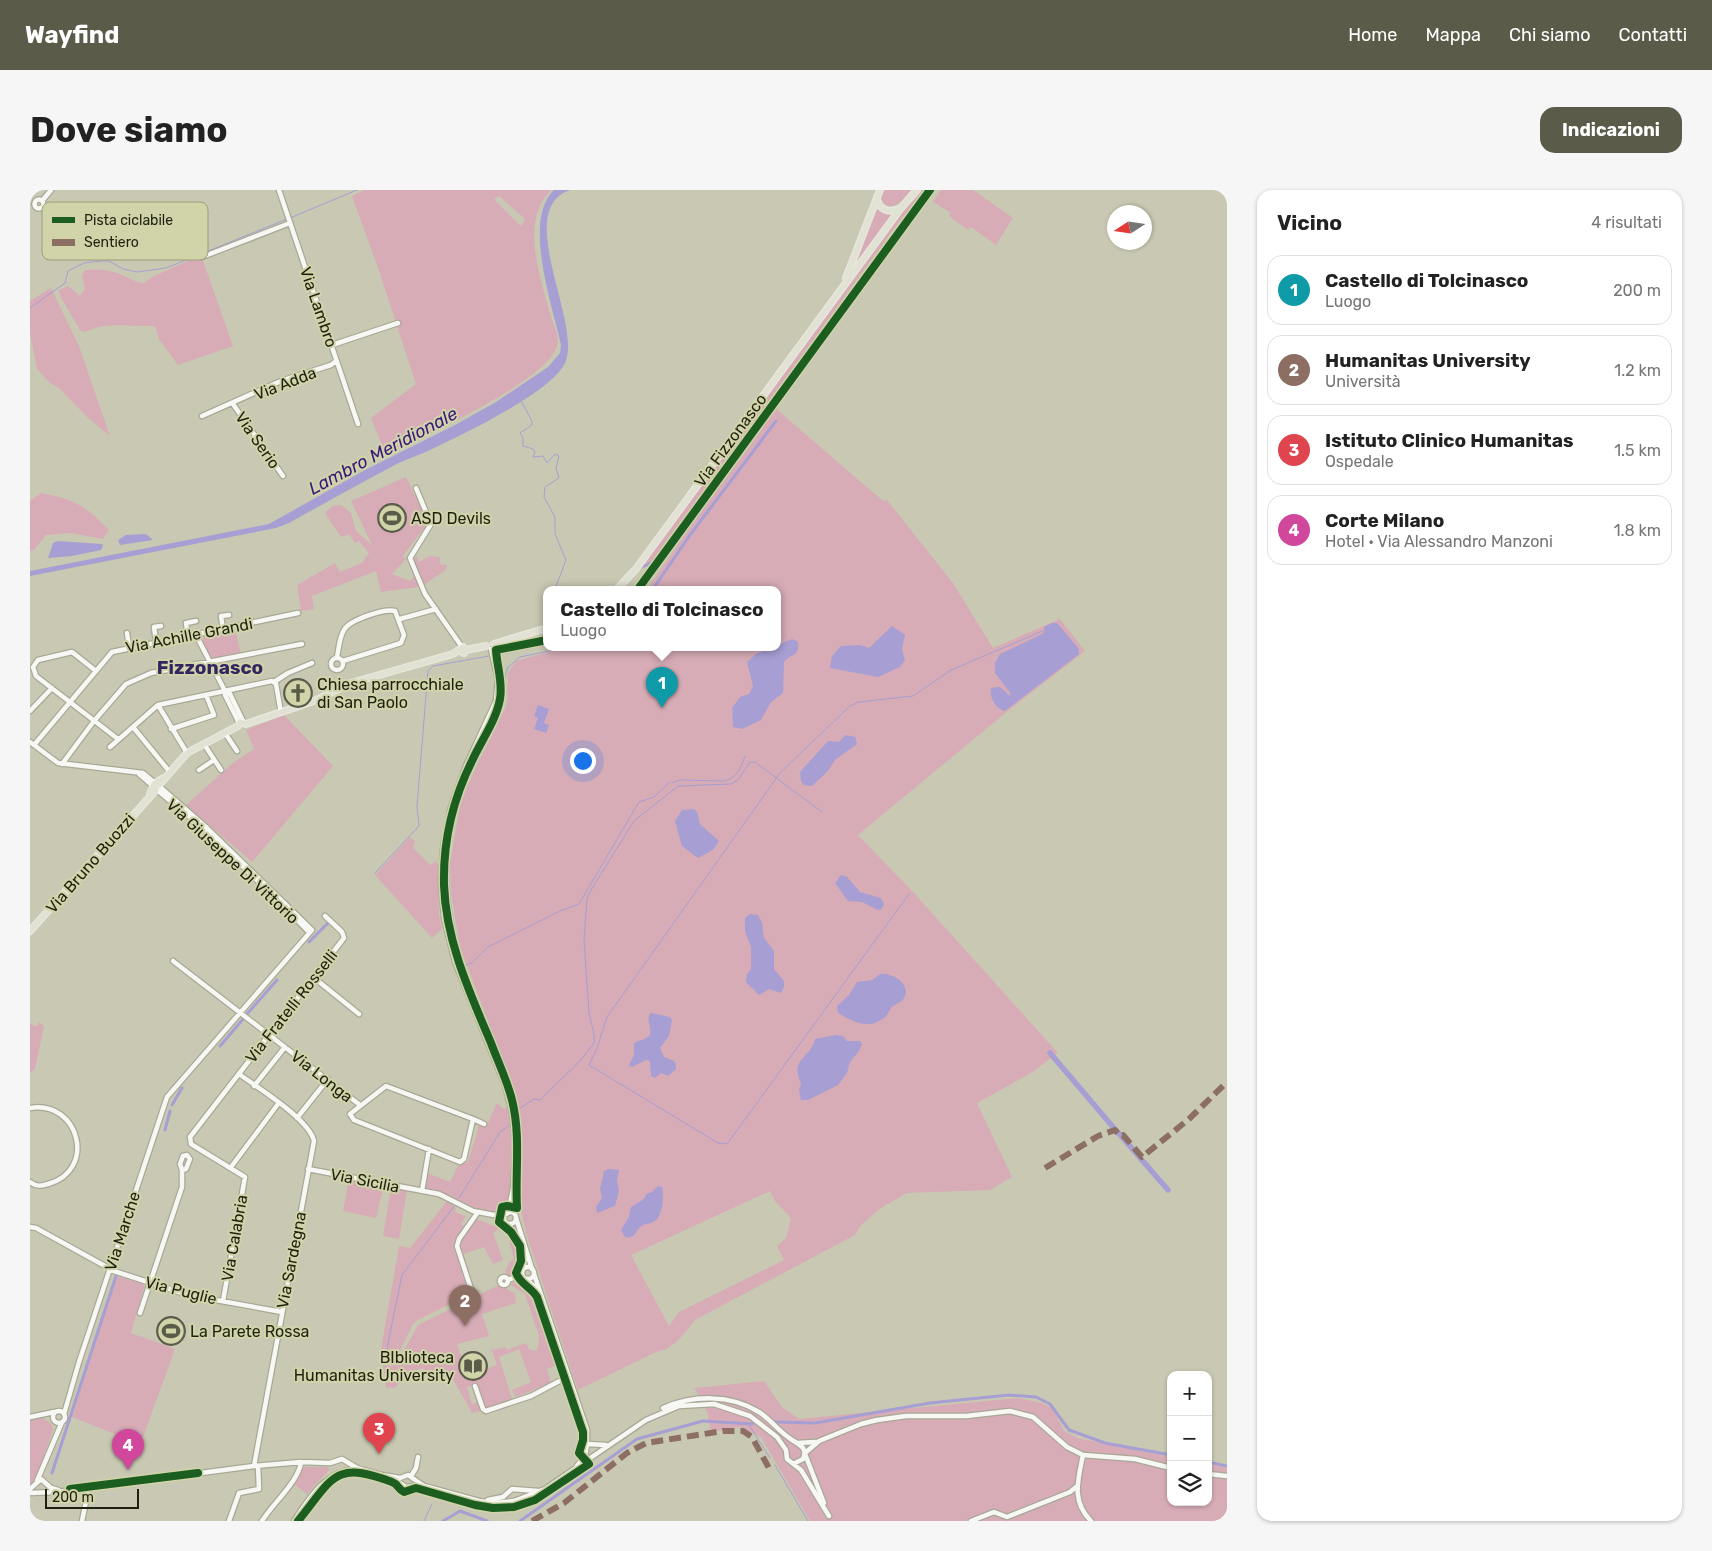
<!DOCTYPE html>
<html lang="it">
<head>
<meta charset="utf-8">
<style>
  body { margin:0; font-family:Rubik,sans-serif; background:#f6f6f6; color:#222 }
  .controls { position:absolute; right:15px; bottom:15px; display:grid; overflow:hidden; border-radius:10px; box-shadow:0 1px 4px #0004 }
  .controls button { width:45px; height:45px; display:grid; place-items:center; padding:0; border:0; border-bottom:1px solid #e0e0e0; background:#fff; color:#222; font:25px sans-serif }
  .compass { position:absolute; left:1077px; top:15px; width:45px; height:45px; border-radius:50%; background:#fff; box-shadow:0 1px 4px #0004; rotate:258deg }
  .scale { position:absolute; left:15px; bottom:12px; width:94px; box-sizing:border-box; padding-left:5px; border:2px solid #1f2010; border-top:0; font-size:14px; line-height:18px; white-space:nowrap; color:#1f2010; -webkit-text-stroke:4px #d1d3a9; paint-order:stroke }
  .you { position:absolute; left:552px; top:570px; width:18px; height:18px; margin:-12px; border:4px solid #fff; border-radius:50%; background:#1a73e8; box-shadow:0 0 0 8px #1a73e833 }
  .badge { display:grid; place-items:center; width:32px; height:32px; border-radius:50%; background:#5a5b49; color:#fff; font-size:16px; font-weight:700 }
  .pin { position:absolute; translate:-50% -41px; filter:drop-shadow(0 1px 2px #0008) }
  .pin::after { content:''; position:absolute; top:26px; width:18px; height:15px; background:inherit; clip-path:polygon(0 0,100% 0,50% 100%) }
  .popup { position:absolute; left:513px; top:396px; width:238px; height:65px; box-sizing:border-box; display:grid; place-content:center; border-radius:10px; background:#fff; filter:drop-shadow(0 1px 4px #0005); font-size:16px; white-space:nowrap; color:#767676 }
  .popup b { font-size:19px; color:#222 }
  .popup::after { content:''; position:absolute; left:50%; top:100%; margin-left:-10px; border:10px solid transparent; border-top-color:#fff }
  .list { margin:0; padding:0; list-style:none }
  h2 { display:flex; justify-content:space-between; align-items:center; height:65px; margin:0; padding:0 20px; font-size:21px }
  h2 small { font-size:16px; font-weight:400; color:#767676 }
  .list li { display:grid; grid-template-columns:32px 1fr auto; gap:15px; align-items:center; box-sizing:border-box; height:70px; margin:0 10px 10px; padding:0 10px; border:1px solid #e0e0e0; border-radius:15px }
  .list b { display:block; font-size:19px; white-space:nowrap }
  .list p { margin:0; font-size:16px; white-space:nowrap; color:#767676 }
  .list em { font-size:16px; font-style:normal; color:#767676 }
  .icon { flex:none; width:28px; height:28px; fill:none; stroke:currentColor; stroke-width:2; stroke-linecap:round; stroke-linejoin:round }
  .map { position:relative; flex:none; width:1197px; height:1331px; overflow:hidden; border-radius:15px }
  header { display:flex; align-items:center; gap:30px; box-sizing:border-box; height:70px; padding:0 25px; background:#5a5b49; color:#fff }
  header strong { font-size:24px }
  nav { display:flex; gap:28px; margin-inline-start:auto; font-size:18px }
  .intro { display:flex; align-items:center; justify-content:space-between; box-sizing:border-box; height:120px; padding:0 30px }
  h1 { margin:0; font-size:35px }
  .button { padding:12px 22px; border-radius:15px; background:#5a5b49; color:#fff; font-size:18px; font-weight:700 }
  main { display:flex; gap:30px; padding:0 30px }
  aside { flex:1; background:#fff; border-radius:15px; box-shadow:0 1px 4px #0004 }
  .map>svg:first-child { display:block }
</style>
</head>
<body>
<header>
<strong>Wayfind</strong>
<nav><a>Home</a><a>Mappa</a><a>Chi siamo</a><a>Contatti</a></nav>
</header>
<div class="intro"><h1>Dove siamo</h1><a class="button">Indicazioni</a></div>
<main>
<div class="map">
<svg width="1197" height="1331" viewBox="0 0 1197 1331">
  <rect width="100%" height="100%" fill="#c9c9b3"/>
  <path fill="#d7acb6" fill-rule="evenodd" d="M334,0H521C489,31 511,90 521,127C524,135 530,148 527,156C517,192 390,247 356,265L341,228L386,194L348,78L322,6ZM469,6L495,29L491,36L464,9Z
    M852,0H881C872,11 859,27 850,7Z
    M889,0H894L876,26L874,25L623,371L611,376L859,37Z
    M911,0H943L983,28L966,55L941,37L938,40L919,26L921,23L903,12Z
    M846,15L855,23L862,24L826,74Z
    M171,65L203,156L148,175L129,149L125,136C102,137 77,131 55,142L50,140L30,106L29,100L38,96L50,106L55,99L52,86L55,80C66,79 76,79 87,83C97,86 103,92 114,93L124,86Z
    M21,98L49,156L80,246L57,227L29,198L20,193L7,179L0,143V111Z
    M744,217L853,311L857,310L923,393L963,458L1030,429L1055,461L979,520L828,645L884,703L1028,863L1001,883L947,913L982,987L960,1000L877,1003L851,1018L831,1035L825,1045L665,1130C654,1144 644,1159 626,1162L548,1200L496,1043L491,1020L488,911L430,757L421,703L420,674L430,615L442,586L477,514L478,483L486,471L536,457H747V399H617ZM740,1001L745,1011L761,1028L756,1048L747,1056L754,1070L649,1122L639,1136L601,1065Z
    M376,287L398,333L372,367L377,368L362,384L380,391L386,385L389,397L351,402L346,381L282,406L284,419L271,421L267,395L305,373L310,382L332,373L339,363L329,351L325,353L319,344L311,347L295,323L302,316L311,315L321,323L326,341L342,355L321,311Z
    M11,303C45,309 56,316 79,340L73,349L41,343L16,345L4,360L0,361V311Z
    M387,366L389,372L400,366L410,367V374L417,375L416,380L393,395L383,369Z
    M205,439L211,464L180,469L172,448L187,445V442Z
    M254,525L303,576L222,672L156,615L204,572L224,559L216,540Z
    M380,647L385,651L383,658L400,675L406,671L408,675L409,725L412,739L402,748L345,685Z
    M9,832L14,836L5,879L0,883V833L6,837Z
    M467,913L474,919L479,916L483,958L478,1019C461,1032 436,1013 421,1006C413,1002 403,1003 394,998L397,983L420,992L428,976L438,972L449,936L458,933Z
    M319,989L354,995L346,1028L313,1021Z
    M361,998L377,1001L369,1049L353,1046Z
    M417,1011L426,1018L425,1022L436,1026L431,1034L435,1037L425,1056L440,1104L388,1130L383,1134L365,1171H352L350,1165L369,1056L380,1058Z
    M446,1029L470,1038L463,1043L473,1070L463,1074L454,1057L431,1065C426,1050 438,1040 446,1029Z
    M473,1040C482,1043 491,1059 489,1070C487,1076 483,1078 483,1085L479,1087L475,1082L480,1071L484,1070L479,1049Z
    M87,1086L115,1094L101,1143L145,1159L112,1250L97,1245L95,1248L42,1227Z
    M486,1091L499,1100L505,1108L527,1175L517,1179L521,1193L486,1207L482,1200L501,1192L489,1159L469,1167L482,1209L455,1219L446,1194L437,1197L442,1214L449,1212L451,1221L442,1223L421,1186L417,1187L408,1184L397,1186L393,1178L384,1181V1185L374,1187L366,1197L356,1198L353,1175L361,1176L367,1173L388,1135L469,1095L485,1103L486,1113L452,1124L459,1146L427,1154L438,1186L467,1175L461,1158L464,1160L475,1157L477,1160L496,1153L499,1159L504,1161L508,1158L509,1146L495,1104L480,1095Z
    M734,1191L752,1217L769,1229L988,1208L1012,1213L1023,1219L1034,1241L1048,1248L1141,1267V1312H1178V1274L1197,1278V1331H780L731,1247L710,1237L681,1242L677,1221L672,1213L629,1222L638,1217L671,1209L664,1198Z
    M12,1227L22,1235L23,1240L7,1286L0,1295V1230Z
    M274,1277H298L299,1280L277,1304L264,1294Z"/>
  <path fill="#a79ed3" d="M524,0H540C482,20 553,133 535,173C522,202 430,246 400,260C387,266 373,270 361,277C327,295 293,314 259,333L246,338L0,386V381L239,334L335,280L425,235L466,212L518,177L530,163L531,155C523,117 492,30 524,0Z
    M116,344L123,350L90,355L88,350L96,345Z
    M28,351L72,354L73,356L71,360L42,366L18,368L23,353Z
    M1022,433H1027L1049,459V464L975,521C966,519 959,508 961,498L970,497L979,505L981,504L965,483V473L970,464L1012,444L1015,441L1014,437Z
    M862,436L875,445L872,459L875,470L870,477L848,487L800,478L802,466L811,456L830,455L839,458Z
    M762,449L768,452C770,467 760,464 754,472L753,503L741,512L731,530L712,539L703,537L702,518L710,507L719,504L723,496L717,472L726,464Z
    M508,515L519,519L514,533L519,535L516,543L504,539L508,528L504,526Z
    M815,545L825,547L827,554L805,570L797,582L782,596L774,595L771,591L770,582L798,551L809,552Z
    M664,619L667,622L670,634L689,651L683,660L668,668L652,656L645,631L652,620Z
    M811,685L817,687L830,702L851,708L854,714L852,719L848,720L832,712L818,711L805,693Z
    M720,724L728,725L732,733L734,748L744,761V779L754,791V797L751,803L739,799L729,805L716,792L717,784L721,779V757L715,741V728Z
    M850,784C861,782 880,793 875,806C873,813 866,813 861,818C859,821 858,825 854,828C838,840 824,832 808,823L807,816L819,805L827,792L842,790Z
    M621,823L640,827L642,830L639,846L630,858L634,867L644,871L646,874V879L638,886L631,883L625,888L621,886L620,871L616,870L602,877L599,875L604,865V853C608,850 616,850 619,846C624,838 614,830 621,823Z
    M806,845L813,846L817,851H830L832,854L829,861L820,872L817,883L808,895L778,910H771L769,900L771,893C759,869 781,868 785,849Z
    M579,979L589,980L587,991L589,1001L585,1016L567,1023L566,1017L572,1008L570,999L574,981Z
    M628,996L632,997C634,1006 633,1025 625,1031C621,1034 614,1033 610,1037C605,1043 604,1049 595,1047L591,1040L599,1027L601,1017L614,1009L616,1004L622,1002Z"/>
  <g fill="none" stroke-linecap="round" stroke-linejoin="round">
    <path stroke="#a79ed3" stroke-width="1" d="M260,28L327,0
      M0,118L35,93L38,81L54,73L71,71H79L93,79L107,82L136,78L257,29
      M491,211L502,231V235L490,243L493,248V256L503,259L505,262L503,267L513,266L517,273L525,264L529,266L526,278L529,288L515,297L514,307L525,327V344L536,370L525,399
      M517,423V425
      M467,465L517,455
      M642,593L649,590L695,591C708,587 711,577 715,566
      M345,683L389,636L387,616L398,481L403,476L459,466
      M879,704L697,954L688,953L559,875L567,858L577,827L750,583L820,516L829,512L883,506L921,480L1015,440
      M436,775L443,772L458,757L530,721L549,714L609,612L624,607L640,592
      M489,919L504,909L510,910L551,870L564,853V844L559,824L554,749L557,709L561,700L604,631L639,603L648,596L701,594L708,590L720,572H725L792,622
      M487,930L490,926C480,871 449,822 433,769C416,717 413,656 433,604C443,577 459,552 469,525C475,509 472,492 478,477L490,467L538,457
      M429,1008L470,942L481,934
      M359,1169L357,1158L372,1085L425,1015
      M719,1235L740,1268
      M745,1275L778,1331
      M394,1331L402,1314"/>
    <path stroke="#a79ed3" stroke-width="3" d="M878,25L895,2
      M612,377L623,372L643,347L873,32
      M613,399L904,0
      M623,399L660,345L746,231
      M279,752L299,732
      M217,824L247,790
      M190,856L214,828
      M142,915L152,898
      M135,940L140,921
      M746,1232L785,1233L900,1213L979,1205L1006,1207L1020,1214L1039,1240L1075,1253L1141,1265
      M1178,1272L1197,1276
      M22,1283L86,1086
      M413,1331L430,1321L457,1331
      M490,1331L607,1249L673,1231L723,1234"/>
    <path stroke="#a79ed3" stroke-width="5.5" d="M1020,863L1089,944
      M1092,947L1138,1000"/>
    <defs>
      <path id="minor" d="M249,0L328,234
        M4.5 14a4.5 4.5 0 1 1 9 0a4.5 4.5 0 1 1-9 0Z
        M12,11L21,0
        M172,67L260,33
        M302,155L368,133
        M203,214L253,286
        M172,226L251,191L301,175L306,171
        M386,298L401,334L380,368L395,404L432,457
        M370,429L406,419
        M193,439L191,426L199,425
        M97,443L99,457
        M166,445L195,501
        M158,446L156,433L166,431
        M126,452L124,437L131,436
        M461,459L468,490L466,511L436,576L421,617L413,659L411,692L414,728L425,772L475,895L482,923L486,954L483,999L478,1023
        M307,467C309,458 309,448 314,440C319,430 355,418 365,421L374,445L371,453L313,471
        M301 474a6 6 0 1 1 12 0a6 6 0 1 1-12 0Z
        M66,481L42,462L8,470L3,477L6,486L88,549
        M244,492L258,483L282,473
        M128,515L157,563
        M0,521L22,498
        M209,533L195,505V501L200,504L213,531
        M103,537L139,581
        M141,539L184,525L176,505
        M195,543L207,561
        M0,552L28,573L113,583L125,593
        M174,554L191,580
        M4,555L82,462L268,423
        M80,557L128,515L242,491L246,494L251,523
        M32,574L64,531L96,494L121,483L272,454
        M169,580L184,570
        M109,584L123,596
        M127,600L174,639L233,696
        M240,703L279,742
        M143,771L330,915
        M283,787L329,824
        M209,884C228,898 279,929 284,951L224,1276
        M224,896L255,857
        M0,918C50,910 67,981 18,994C11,996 7,997 0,992
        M267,928L298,889
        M443,929L434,969L430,972L324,930L320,924L356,896L443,929L454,934
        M157,965L160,969L156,979L152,980L150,974L153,966Z
        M201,977L248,914
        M278,979L409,1004L443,1021L464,1025L476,1024
        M392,1001L399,959
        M484,1007L485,1024
        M474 1028a6 6 0 1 1 12 0a6 6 0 1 1-12 0Z
        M486,1028L502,1079
        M0,1037L6,1038L84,1081L158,1105L252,1122
        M492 1083a6 6 0 1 1 12 0a6 6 0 1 1-12 0Z
        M493,1079L496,1063
        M504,1084L557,1240V1254
        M470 1091a4 4 0 1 1 8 0a4 4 0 1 1-8 0Z
        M478,1090L492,1085
        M497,1090L509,1101
        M443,1105L427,1056L429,1049L448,1022
        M193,1111L215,987L161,954L160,947L314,748L312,742L295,726
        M110,1123L152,997V980
        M445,1196L453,1219L456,1221L501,1206L539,1186
        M633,1218C663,1205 700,1204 729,1222C740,1229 748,1240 758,1247C766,1254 779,1256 773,1269L765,1273
        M23 1227a6 6 0 1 1 12 0a6 6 0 1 1-12 0Z
        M34,1224L49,1172L137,907L282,740L177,638L130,597
        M0,1227L24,1222
        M768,1253L785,1252
        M775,1263L789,1251L831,1234L847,1230L876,1226H936L980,1221L1003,1227L1037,1257L1053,1265L1105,1269L1141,1278
        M775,1264L794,1313
        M1053,1265C1048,1290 1041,1311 1061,1331
        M547,1276L555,1266L557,1254L576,1255
        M1178,1284L1197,1286
        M381,1286L386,1278L388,1267
        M363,1288L376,1297L392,1295
        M7,1291L32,1232
        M0,1299L11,1289L21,1298L28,1300
        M0,1303L27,1302L224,1276L271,1272L300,1273L312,1269L327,1278L352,1285L370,1288L378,1285L394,1296L449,1311L465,1313L484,1311L515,1299L616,1230L649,1216L684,1214L720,1226L747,1247L756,1260L757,1269L771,1280L799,1326
        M458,1310L473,1307L482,1299L508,1301
        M52,1331L59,1297
        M199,1331L209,1303L229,1299L228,1276
        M232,1331C243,1313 269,1291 271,1272
        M264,1331C280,1307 295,1282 325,1279
        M941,1331L964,1322L977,1327L1040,1302L1046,1297"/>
      <path id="major" d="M847,7C848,20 858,23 869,19
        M816,88L850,0
        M587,399L606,379L871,18L887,0
        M464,454L517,438
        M430,461L434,463L436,460L456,456
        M129,595L157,563L208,536L210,532L216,534L284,511L321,493L423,464L433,457L436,460
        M120,604L124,594L132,589
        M0,741L126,600"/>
    </defs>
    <use href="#minor" stroke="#a8a896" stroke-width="7"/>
    <use href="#major" stroke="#e7e7dd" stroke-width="8"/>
    <use href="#minor" stroke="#f7f7f4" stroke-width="4.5"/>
    <use href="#major" stroke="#e2e2d4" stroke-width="5.5"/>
    <path stroke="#8d6e63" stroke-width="6" stroke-dasharray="12 6" stroke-linecap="butt" d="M1015,978L1068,946L1085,940L1090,946L1093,945L1112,967L1159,929L1197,892
      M502,1331L534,1313L597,1263L616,1253L693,1241H713L722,1247L740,1280"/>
    <defs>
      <path id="cycleway" d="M608,399L900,0
        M40,1299L168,1283
        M268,1331C303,1288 304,1270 362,1292C368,1294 368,1299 374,1302L386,1298L445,1315L463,1318L484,1317L505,1310L559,1274L549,1263L553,1250V1242L507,1107C501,1097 490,1094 486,1083L491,1071L490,1056L481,1042L469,1032L472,1017L477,1016L487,1018C485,981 491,946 482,910C477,890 468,872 461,853C439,801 416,751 414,695C413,652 423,609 442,571C451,551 466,531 470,509C473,492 467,477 466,460L517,450"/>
    </defs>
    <use href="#cycleway" stroke="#d1d3a9" stroke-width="11"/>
    <use href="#cycleway" stroke="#1b5e20" stroke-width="8"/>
  </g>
  <defs>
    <symbol id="stadium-ring" viewBox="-11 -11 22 22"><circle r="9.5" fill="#d1d3a9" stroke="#5a5b49" stroke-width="1.5"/><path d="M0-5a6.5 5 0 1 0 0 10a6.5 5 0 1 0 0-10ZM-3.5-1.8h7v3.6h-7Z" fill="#5a5b49"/></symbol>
    <symbol id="church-ring" viewBox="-11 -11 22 22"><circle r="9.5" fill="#d1d3a9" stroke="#5a5b49" stroke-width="1.5"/><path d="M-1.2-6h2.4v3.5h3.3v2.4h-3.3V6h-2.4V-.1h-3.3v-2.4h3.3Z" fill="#5a5b49"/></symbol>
    <symbol id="library-ring" viewBox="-11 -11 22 22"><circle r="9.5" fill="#d1d3a9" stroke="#5a5b49" stroke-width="1.5"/><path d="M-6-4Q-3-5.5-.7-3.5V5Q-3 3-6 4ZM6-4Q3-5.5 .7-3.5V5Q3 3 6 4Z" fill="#5a5b49"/></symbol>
  </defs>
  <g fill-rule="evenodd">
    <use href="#stadium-ring" x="346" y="312" width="32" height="32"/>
    <use href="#church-ring" x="252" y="487" width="32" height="32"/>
    <use href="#stadium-ring" x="125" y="1125" width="32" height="32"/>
    <use href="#library-ring" x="427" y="1160" width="32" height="32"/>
  </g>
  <g text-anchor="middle" stroke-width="4" stroke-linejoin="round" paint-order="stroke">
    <g font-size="16" fill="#1f2010" stroke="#d1d3a9">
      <text transform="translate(289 117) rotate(71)" y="6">Via Lambro</text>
      <text transform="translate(255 193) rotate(-21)" y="6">Via Adda</text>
      <text transform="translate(228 250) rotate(55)" y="6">Via Serio</text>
      <text transform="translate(700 250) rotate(-54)" y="6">Via Fizzonasco</text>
      <text transform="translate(159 445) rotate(-11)" y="6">Via Achille Grandi</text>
      <text transform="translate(203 671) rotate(43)" y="6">Via Giuseppe Di Vittorio</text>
      <text transform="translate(60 673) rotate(-49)" y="6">Via Bruno Buozzi</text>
      <text transform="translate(261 816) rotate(-52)" y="6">Via Fratelli Rosselli</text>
      <text transform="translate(292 886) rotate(38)" y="6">Via Longa</text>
      <text transform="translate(335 990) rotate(11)" y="6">Via Sicilia</text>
      <text transform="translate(92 1041) rotate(-72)" y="6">Via Marche</text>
      <text transform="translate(204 1048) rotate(-80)" y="6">Via Calabria</text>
      <text transform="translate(261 1070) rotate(-79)" y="6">Via Sardegna</text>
      <text transform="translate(151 1100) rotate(14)" y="6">Via Puglie</text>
    </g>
    <g font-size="16" fill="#1f2010" stroke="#d1d3a9" text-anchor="start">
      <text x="381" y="334">ASD Devils</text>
      <text x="287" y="500">Chiesa parrocchiale<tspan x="287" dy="18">di San Paolo</tspan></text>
      <text x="160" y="1147">La Parete Rossa</text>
      <text x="424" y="1173" text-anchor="end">BIblioteca<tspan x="424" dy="18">Humanitas University</tspan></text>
    </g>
    <g font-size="18" font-style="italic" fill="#39197c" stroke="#d1d3a9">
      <text transform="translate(353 261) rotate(-28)" y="6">Lambro Meridionale</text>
    </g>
    <g font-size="19" font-weight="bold" fill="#332660" stroke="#d1d3a9">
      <text x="180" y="484">Fizzonasco</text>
    </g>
  </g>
  <rect x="12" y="12" width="166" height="58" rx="8" fill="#d1d3a9" stroke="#9c9d7b" stroke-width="1"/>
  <rect x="22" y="27" width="23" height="6" fill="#1b5e20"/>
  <rect x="22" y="49" width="23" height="7" fill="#8d6e63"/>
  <g font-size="14" fill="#1f2010">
    <text x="54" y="35">Pista ciclabile</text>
    <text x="54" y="57">Sentiero</text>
  </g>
</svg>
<div class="controls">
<button>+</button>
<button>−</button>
<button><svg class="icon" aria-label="layers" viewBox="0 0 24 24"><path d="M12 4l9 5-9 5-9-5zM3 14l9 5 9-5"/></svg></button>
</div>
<svg class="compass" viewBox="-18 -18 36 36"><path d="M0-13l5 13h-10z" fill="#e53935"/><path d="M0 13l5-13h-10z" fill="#767676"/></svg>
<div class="scale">200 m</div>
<div class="you"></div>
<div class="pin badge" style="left:632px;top:518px;background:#0f9aa8">1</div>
<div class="popup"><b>Castello di Tolcinasco</b>Luogo</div>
<div class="pin badge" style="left:435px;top:1136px;background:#8d6e63">2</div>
<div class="pin badge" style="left:349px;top:1264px;background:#e0444e">3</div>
<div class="pin badge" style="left:98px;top:1280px;background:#d1479c">4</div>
</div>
<aside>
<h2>Vicino<small>4 risultati</small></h2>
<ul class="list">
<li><span class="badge" style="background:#0f9aa8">1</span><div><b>Castello di Tolcinasco</b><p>Luogo</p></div><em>200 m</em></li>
<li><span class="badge" style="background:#8d6e63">2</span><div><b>Humanitas University</b><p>Università</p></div><em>1.2 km</em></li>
<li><span class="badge" style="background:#e0444e">3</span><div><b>Istituto Clinico Humanitas</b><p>Ospedale</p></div><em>1.5 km</em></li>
<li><span class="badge" style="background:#d1479c">4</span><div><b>Corte Milano</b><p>Hotel · Via Alessandro Manzoni</p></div><em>1.8 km</em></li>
</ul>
</aside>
</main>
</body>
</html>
